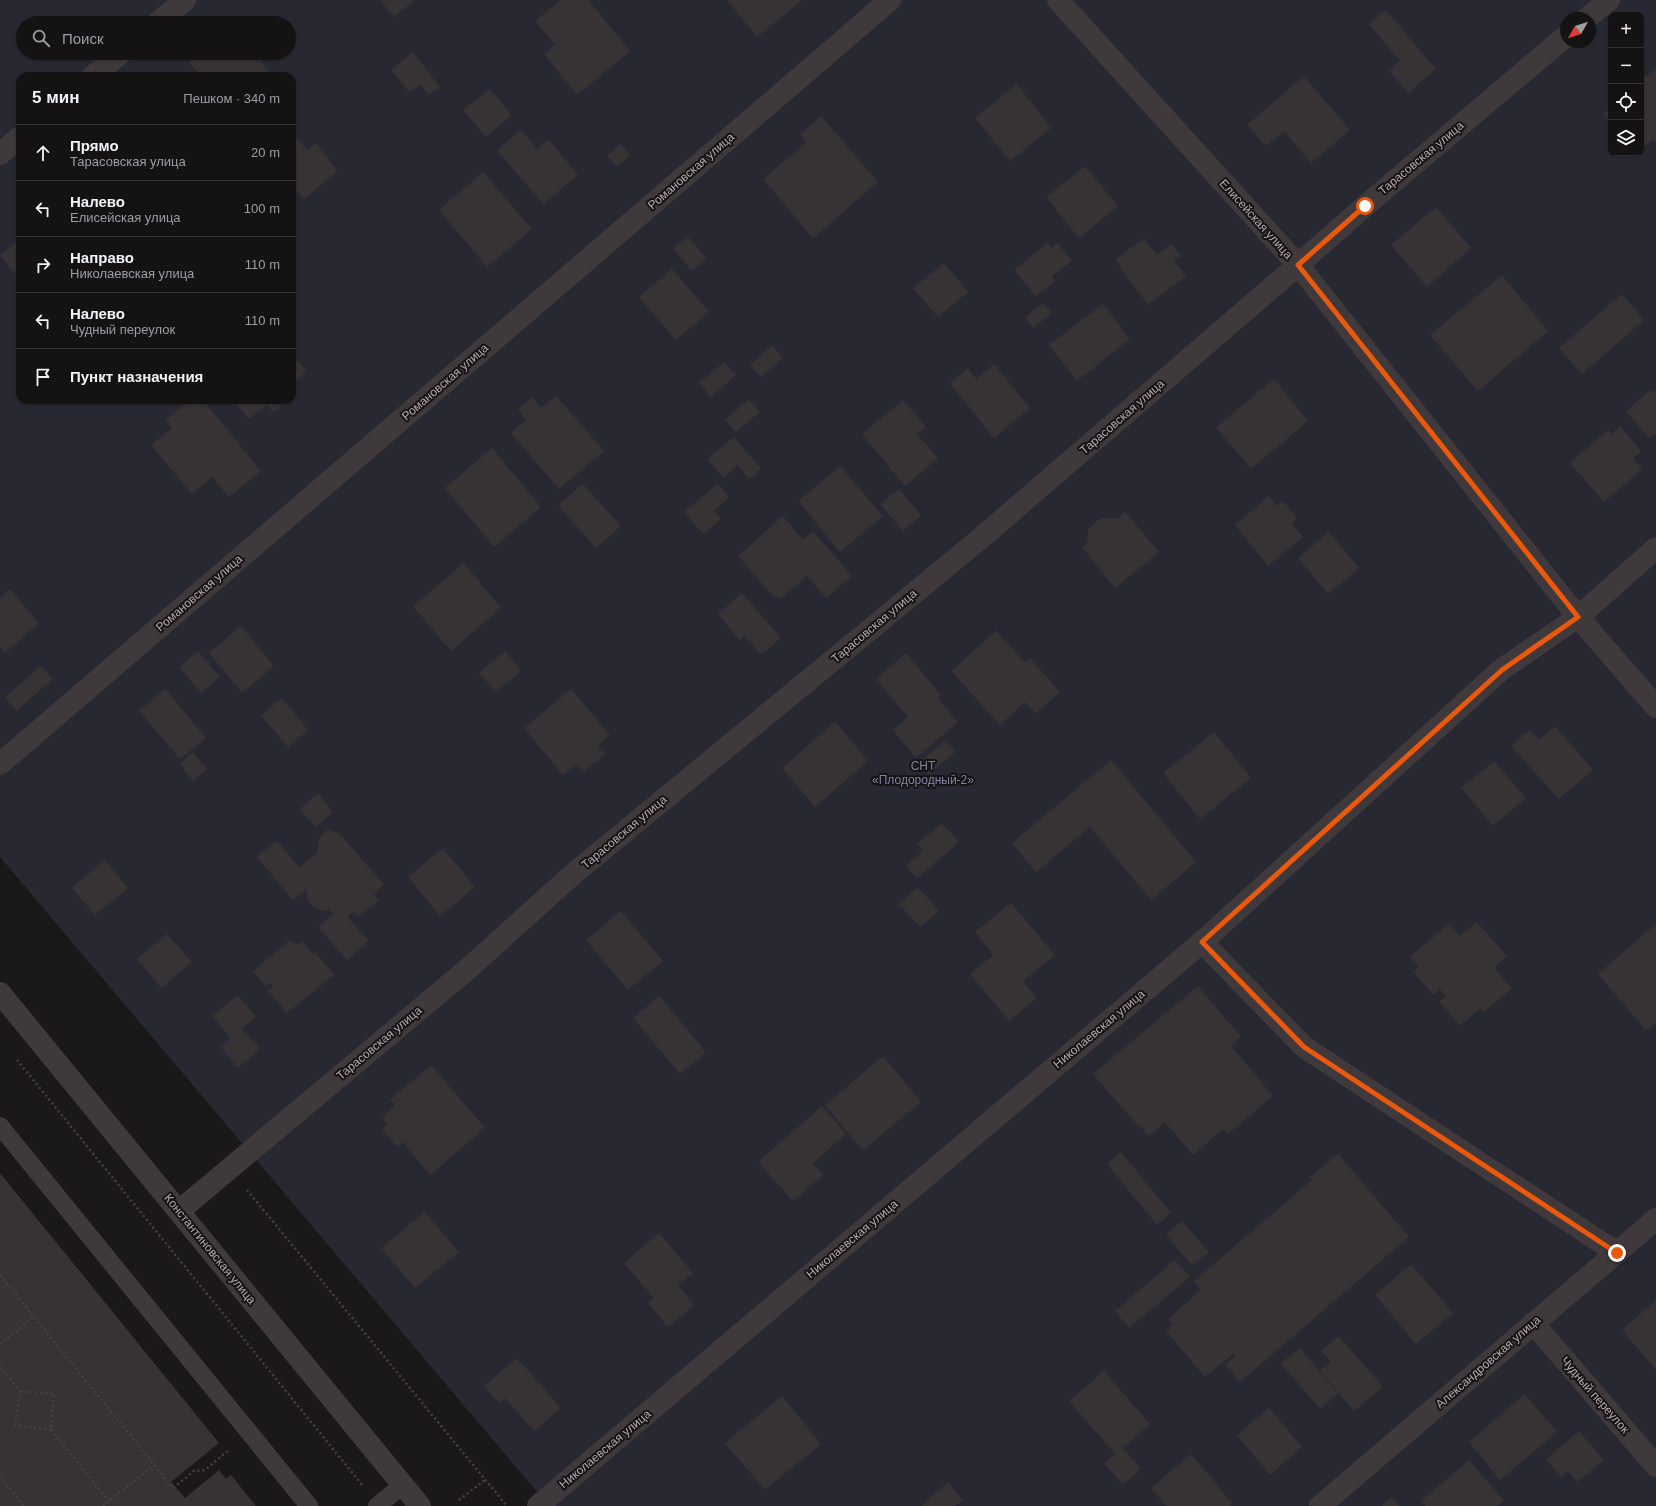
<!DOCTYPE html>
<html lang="ru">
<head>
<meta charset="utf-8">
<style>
  body { margin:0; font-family:Arial,sans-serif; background:#1d1b1c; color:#f1f3f6 }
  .controls { position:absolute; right:12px; top:12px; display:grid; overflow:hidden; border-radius:8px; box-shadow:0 1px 3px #0004 }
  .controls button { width:36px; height:36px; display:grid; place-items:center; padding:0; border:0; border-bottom:1px solid #333233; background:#141213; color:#f1f3f6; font:20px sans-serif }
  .compass { position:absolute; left:1560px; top:12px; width:36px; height:36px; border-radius:50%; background:#141213; box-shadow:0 1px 3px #0004; rotate:231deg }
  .stop { position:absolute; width:12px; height:12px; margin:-9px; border:3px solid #ea580c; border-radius:50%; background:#fff }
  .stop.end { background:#ea580c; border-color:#fff; box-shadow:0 1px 4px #0008 }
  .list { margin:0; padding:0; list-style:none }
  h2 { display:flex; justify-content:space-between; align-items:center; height:52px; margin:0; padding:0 16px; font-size:17px }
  h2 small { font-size:13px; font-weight:400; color:#9d9ea0 }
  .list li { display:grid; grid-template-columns:26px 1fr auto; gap:12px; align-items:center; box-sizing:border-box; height:56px; padding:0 16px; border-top:1px solid #333233 }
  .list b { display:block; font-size:15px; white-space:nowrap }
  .list p { margin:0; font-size:13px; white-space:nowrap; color:#9d9ea0 }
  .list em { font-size:13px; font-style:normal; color:#9d9ea0 }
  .icon { flex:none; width:22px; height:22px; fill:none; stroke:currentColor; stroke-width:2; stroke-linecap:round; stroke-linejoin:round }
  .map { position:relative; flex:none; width:1656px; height:1506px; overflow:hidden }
  .search { position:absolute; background:#141213; box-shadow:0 1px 3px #0004; left:16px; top:16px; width:280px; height:44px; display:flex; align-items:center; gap:10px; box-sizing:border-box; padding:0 14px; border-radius:22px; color:#9d9ea0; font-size:15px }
  .panel { position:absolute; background:#141213; box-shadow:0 1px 3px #0004; left:16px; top:72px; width:280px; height:332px; border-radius:12px }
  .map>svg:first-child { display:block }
</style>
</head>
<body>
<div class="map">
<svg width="1656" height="1506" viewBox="0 0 1656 1506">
  <rect width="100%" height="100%" fill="#1b1819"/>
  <path fill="#282833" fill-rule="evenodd" d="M0,0H1656V1506H549L0,857ZM1611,15H1641V153H1611ZM1566,18H1590V42H1566ZM23,23H289V53H23ZM20,76H292V400H20Z"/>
  <path fill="#373334" d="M380,0H415L394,17Z
    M561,0H588L630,51L577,95L544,54L555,45L535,21Z
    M727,0H802L757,37Z
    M1386,10L1436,69L1408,93L1389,71L1400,61L1369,24Z
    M413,52L440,87L429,95L420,84L409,92L391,70Z
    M199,53H239L241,55L244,53H254L273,76H201L189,62Z
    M1656,68V143L1653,139L1641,150V81Z
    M1304,76L1350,130L1311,163L1284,131L1266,146L1247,125Z
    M1017,84L1051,128L1010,161L975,118Z
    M490,89L512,115L486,137L463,110Z
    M1611,107V124L1603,114Z
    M821,116L878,182L813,238L763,179L807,142L800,134Z
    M521,130L537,149L548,139L578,175L543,204L497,150Z
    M292,132L307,150L316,143L338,171L304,199L292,185Z
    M620,144L631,155L617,167L607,156Z
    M1085,166L1118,206L1079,238L1046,197Z
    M483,172L532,229L487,267L439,210Z
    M1436,207L1471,248L1427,287L1391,245Z
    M688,237L707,259L692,271L673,249Z
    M1144,238L1157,255L1172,244L1181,256L1174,261L1186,276L1148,305L1115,260Z
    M20,239V280L0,255Z
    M1048,243L1052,248L1057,243L1072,261L1051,277L1055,281L1036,296L1014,270Z
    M944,263L968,292L938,317L913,288Z
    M672,269L709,312L676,340L639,297Z
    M1502,275L1548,331L1478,391L1430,335Z
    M1622,294L1644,320L1582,374L1559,348Z
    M1043,303L1052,313L1033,328L1025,317Z
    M1103,304L1130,339L1077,381L1049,345Z
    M772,345L783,358L761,377L750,365Z
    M292,354L307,371L292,384Z
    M724,362L736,375L711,397L699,383Z
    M994,364L1030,408L994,438L950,383L968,368L976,379Z
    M1274,379L1308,421L1251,469L1216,427Z
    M1650,390L1653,393L1656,390V433L1649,438L1626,411Z
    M556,396L604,451L559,489L511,433L526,420L518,409L532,397L541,408Z
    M749,399L760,412L736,432L725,420Z
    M190,400H203L261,471L229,497L212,477L192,494L151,445L172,428L166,420Z
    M233,400H287L273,412L267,405L249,419Z
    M903,400L926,427L917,434L938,458L905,486L862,434Z
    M1620,426L1641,451L1633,458L1642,469L1604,502L1570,463L1608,430L1612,434Z
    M734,437L761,469L749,479L738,465L723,478L707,459Z
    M492,448L541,507L494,547L445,488Z
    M840,466L883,516L840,552L798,501Z
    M718,483L729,497L714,511L721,519L703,534L684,512Z
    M583,484L621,526L596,548L558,505Z
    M899,489L921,515L903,531L880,504Z
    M1269,496L1277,506L1283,501L1297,518L1291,523L1303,537L1268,566L1235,525Z
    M1125,512L1159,552L1115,588L1082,547L1087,543L1088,529L1101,518L1117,519Z
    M783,516L803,540L813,531L852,576L826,598L807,576L781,598L774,597L738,556Z
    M1329,532L1359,568L1328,594L1298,558Z
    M464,563L501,608L451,651L413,606Z
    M10,589L39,623L5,653L0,647V598Z
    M742,593L781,638L761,655L744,636L740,640L718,614Z
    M241,626L274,666L242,693L209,653Z
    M996,631L1025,662L1030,658L1060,692L1035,714L1025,702L1000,725L951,671Z
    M198,651L220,677L201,693L179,667Z
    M505,651L521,671L496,692L479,673Z
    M906,653L941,695L937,698L958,722L916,758L893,730L908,717L876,679Z
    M41,666L53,679L16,711L5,697Z
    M165,689L206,738L180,759L139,711Z
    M571,689L610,735L598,746L605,754L583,772L576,764L563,775L524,728Z
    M282,698L308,730L288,747L261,715Z
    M835,722L868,761L815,807L782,768Z
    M1555,726L1593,770L1559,799L1511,746L1530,730L1539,740Z
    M1214,732L1251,778L1200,819L1163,773Z
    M945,741L955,752L929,774L919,763Z
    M193,752L207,769L193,781L180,764Z
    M1111,760L1196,862L1151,900L1090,827L1036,872L1012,843Z
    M1494,761L1526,798L1493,826L1461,788Z
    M318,793L333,812L315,827L300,809Z
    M942,823L959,842L917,878L906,866L923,851L917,844Z
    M327,830L339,833L384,885L374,894L379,900L358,917L353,912L347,917L369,941L347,960L318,927L333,914L329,908L326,911L315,908L307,899V889L293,900L257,857L277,841L299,867L317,853L319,838Z
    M443,848L475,887L440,916L408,877Z
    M105,860L128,888L95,915L72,888Z
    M918,887L939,911L920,927L899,904Z
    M1011,903L1055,955L1023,981L1037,998L1009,1021L970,974L993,955L975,932Z
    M621,911L663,961L628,990L586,940Z
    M1477,922L1507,956L1494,968L1512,988L1484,1012L1481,1008L1460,1026L1439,1001L1446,996L1440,989L1433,995L1414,972L1419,967L1410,957L1449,924L1460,936Z
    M1656,924V1022L1646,1030L1598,974Z
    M167,934L192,962L161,988L137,959Z
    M290,940L296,946L302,941L312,954L315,952L334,975L287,1013L268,991L273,987L270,982L266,986L253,971Z
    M1198,986L1241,1037L1231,1046L1273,1096L1228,1134L1223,1129L1193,1155L1165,1122L1149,1136L1138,1124L1137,1125L1093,1074Z
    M238,995L256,1017L242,1029L260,1049L238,1068L221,1047L231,1038L212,1016Z
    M659,996L706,1052L680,1074L633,1018Z
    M883,1056L921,1102L863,1150L825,1105Z
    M431,1065L485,1128L430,1175L403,1142L397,1147L382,1129L388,1125L382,1118L395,1106L390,1100Z
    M822,1106L846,1134L813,1163L823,1175L793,1201L758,1162Z
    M1121,1152L1171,1213L1157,1225L1107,1164Z
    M1338,1154L1409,1237L1240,1382L1225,1365L1236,1356L1234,1353L1205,1377L1166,1331L1173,1325L1168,1319L1201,1290L1194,1281L1312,1180L1310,1177Z
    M0,1173L219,1443L171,1482L185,1498L219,1470L226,1479L231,1475L256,1506H0Z
    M425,1212L459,1252L415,1288L381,1248Z
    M1182,1221L1209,1252L1192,1266L1166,1234Z
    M659,1233L693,1273L678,1285L694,1305L668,1327L648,1303L654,1298L624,1263Z
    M1175,1260L1190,1277L1129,1328L1115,1311Z
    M1411,1264L1453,1313L1416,1344L1375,1295Z
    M1656,1300V1370L1622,1330Z
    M1339,1336L1383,1387L1354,1411L1320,1371L1331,1362L1321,1351Z
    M1300,1348L1338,1394L1320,1409L1281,1363Z
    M517,1358L561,1408L534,1431L505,1398L499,1403L484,1386Z
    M1104,1371L1150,1424L1123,1448L1141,1469L1123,1485L1104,1463L1115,1454L1069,1401Z
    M1525,1394L1557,1432L1500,1480L1469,1442Z
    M782,1396L821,1444L765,1490L725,1443Z
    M1269,1408L1302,1447L1270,1475L1237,1435Z
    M1579,1431L1604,1460L1577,1482L1568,1471L1561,1477L1546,1459Z
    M1191,1454L1232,1503L1229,1506H1166L1151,1488Z
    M1469,1460L1504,1501L1498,1506H1426L1421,1501Z
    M948,1482L963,1500L955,1506H921Z
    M1392,1497L1400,1506H1381Z"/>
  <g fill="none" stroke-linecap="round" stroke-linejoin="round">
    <path stroke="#473f43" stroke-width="2.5" stroke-dasharray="2 3" stroke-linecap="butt" d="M17,1060L363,1486
      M247,1190L507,1506
      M0,1275L173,1488L194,1471L205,1470L230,1449
      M0,1344L34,1317
      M0,1367L20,1391L15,1425L51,1430L54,1394L20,1391
      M51,1430L109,1501
      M0,1477L24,1506
      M459,1500L485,1480
      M103,1506L154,1465"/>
    <path stroke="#40393b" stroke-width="18" d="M0,1126L309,1506
      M377,1506L403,1485"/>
    <path stroke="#40393b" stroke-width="22" d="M1058,0L1298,265L1578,617L1656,707
      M1587,18L1609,0
      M157,23L185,0
      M93,76L121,53
      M0,154L20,137
      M0,764L890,0
      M1202,942L1304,1047L1617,1253
      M0,993L420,1506
      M179,1211L469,968L572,875L981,538L1298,265L1365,206L1566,36
      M1533,1323L1656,1466
      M538,1506L1202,942L1502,669L1578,617L1656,548
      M1320,1506L1656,1219"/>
  </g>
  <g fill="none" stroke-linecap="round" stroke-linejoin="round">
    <path stroke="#ea580c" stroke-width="5" d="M1365,206L1298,265L1578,617L1502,670L1202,942L1304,1047L1617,1253"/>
  </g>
  <g text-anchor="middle" stroke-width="4" stroke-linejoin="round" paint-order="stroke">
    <g font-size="12" fill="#bbaab2" stroke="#161314">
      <text transform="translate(1421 158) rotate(-40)" y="4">Тарасовская улица</text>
      <text transform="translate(691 171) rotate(-41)" y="4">Романовская улица</text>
      <text transform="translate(1256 219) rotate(48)" y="4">Елисейская улица</text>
      <text transform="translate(445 382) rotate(-41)" y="4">Романовская улица</text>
      <text transform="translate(1122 417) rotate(-41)" y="4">Тарасовская улица</text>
      <text transform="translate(199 593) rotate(-41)" y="4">Романовская улица</text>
      <text transform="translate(874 626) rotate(-40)" y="4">Тарасовская улица</text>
      <text transform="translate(624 832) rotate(-40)" y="4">Тарасовская улица</text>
      <text transform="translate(1099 1029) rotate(-40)" y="4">Николаевская улица</text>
      <text transform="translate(379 1043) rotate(-40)" y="4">Тарасовская улица</text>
      <text transform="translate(852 1239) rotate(-40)" y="4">Николаевская улица</text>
      <text transform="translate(210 1249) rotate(51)" y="4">Константиновская улица</text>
      <text transform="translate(1488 1362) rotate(-41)" y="4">Александровская улица</text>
      <text transform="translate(1595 1395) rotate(49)" y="4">Чудный переулок</text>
      <text transform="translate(605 1449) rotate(-40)" y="4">Николаевская улица</text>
    </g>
    <g font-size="12" fill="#8184a6" stroke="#161314">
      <text x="923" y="770">СНТ<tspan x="923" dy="14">«Плодородный-2»</tspan></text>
    </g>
  </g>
</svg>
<div class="controls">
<button>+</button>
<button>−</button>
<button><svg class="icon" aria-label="locate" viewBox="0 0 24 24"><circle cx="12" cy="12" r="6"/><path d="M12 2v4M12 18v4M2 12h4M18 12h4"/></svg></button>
<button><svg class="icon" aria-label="layers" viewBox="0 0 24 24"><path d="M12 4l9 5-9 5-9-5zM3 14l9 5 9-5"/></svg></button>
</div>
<svg class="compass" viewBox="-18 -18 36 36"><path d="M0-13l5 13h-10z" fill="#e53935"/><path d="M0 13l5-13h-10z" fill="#9d9ea0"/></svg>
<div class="stop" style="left:1365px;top:206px"></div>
<div class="stop end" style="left:1617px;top:1253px"></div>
<div class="search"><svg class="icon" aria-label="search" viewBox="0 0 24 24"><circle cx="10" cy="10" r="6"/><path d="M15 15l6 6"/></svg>Поиск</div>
<section class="panel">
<h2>5 мин<small>Пешком · 340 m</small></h2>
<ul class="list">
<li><svg class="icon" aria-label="ahead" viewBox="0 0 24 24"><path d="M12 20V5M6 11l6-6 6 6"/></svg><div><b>Прямо</b><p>Тарасовская улица</p></div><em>20 m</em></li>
<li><svg class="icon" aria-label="left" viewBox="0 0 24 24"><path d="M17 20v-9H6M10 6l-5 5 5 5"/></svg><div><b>Налево</b><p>Елисейская улица</p></div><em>100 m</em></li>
<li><svg class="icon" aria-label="right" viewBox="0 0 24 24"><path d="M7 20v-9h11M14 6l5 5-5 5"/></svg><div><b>Направо</b><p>Николаевская улица</p></div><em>110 m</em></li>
<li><svg class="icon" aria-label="left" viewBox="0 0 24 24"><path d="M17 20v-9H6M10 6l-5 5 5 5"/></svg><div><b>Налево</b><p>Чудный переулок</p></div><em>110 m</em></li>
<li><svg class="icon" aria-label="arrive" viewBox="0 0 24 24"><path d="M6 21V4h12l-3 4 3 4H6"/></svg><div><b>Пункт назначения</b></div></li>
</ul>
</section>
</div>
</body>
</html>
